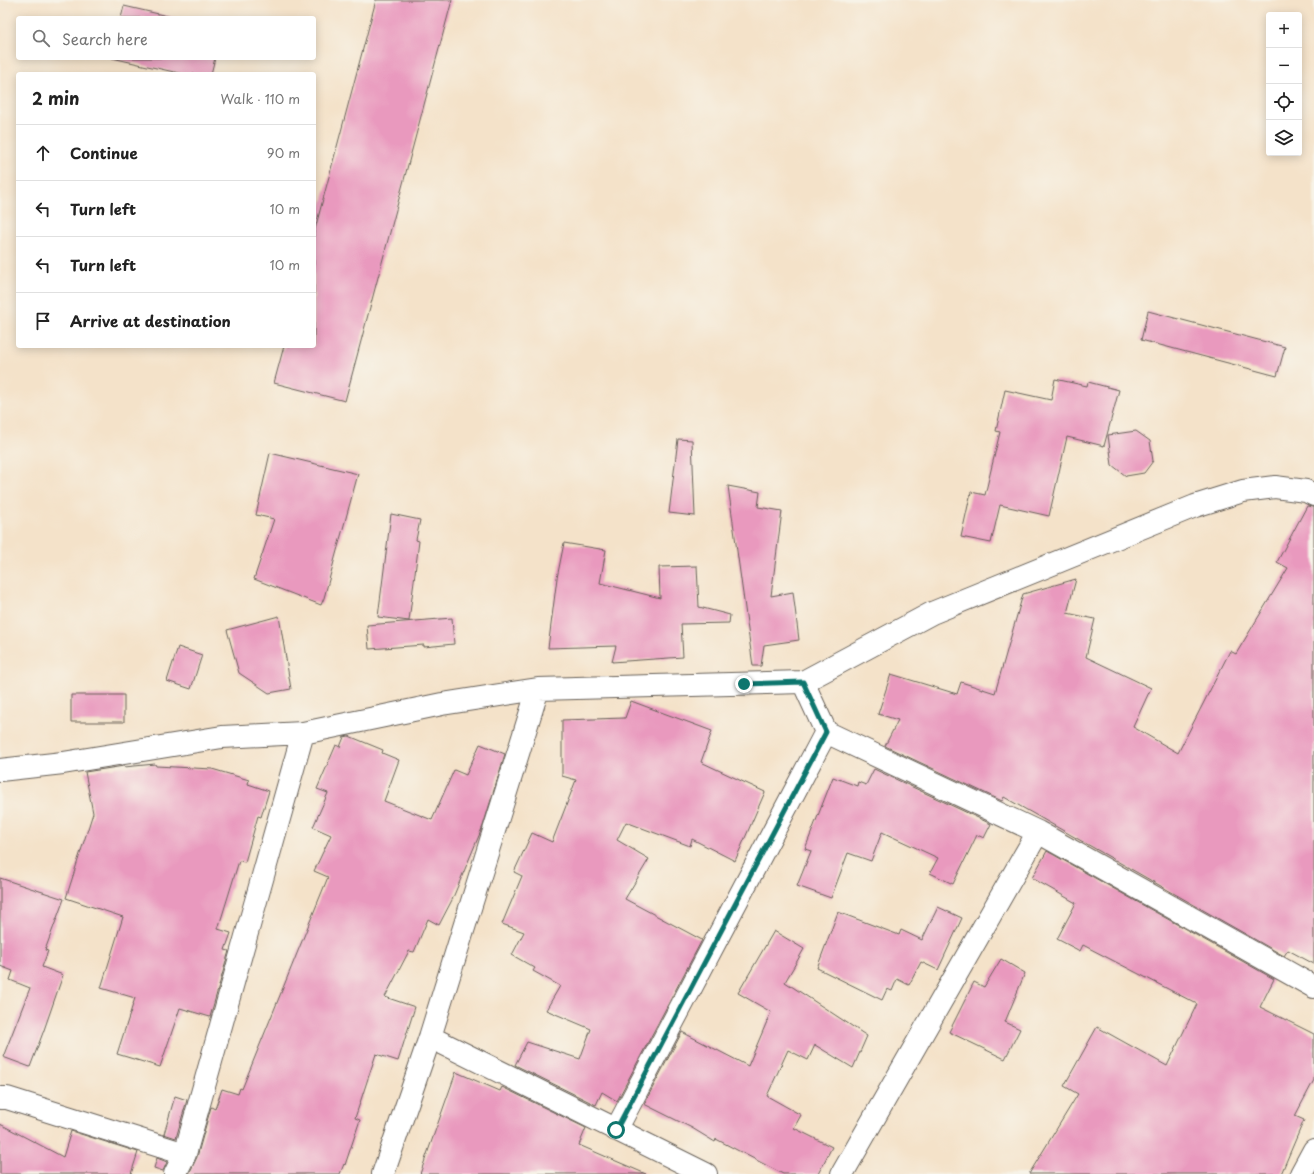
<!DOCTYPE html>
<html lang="en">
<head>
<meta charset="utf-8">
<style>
  body { margin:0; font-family:"Playpen Sans",sans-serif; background:#f6f6f6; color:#222 }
  .controls { position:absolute; right:12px; top:12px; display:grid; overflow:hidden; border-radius:4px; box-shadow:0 2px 10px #0003 }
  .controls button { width:36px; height:36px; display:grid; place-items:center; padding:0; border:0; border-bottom:1px solid #e0e0e0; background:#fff; color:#222; font:20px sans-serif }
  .stop { position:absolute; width:12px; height:12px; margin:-9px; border:3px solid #0f766e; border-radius:50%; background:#fff }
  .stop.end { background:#0f766e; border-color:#fff; box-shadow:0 1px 4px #0008 }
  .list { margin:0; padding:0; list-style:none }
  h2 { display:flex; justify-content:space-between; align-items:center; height:52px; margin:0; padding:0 16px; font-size:17px }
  h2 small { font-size:13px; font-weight:400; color:#767676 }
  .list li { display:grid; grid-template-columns:26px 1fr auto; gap:12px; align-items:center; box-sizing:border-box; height:56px; padding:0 16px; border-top:1px solid #e0e0e0 }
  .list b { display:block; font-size:15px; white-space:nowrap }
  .list em { font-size:13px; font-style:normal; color:#767676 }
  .icon { flex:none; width:22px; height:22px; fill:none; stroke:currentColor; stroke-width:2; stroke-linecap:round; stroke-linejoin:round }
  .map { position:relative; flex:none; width:1314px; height:1174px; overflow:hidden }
  .search { position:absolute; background:#fff; box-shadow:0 2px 10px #0003; left:16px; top:16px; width:300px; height:44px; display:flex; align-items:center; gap:10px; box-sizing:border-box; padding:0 14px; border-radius:4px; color:#767676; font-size:15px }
  .panel { position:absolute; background:#fff; box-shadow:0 2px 10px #0003; left:16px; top:72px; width:300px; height:276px; border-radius:4px }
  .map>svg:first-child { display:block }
</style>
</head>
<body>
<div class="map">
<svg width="1314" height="1174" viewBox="0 0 1314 1174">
  <rect width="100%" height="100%" fill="#f7f3e8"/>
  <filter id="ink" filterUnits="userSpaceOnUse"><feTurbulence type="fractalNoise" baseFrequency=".025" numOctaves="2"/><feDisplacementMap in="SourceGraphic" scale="8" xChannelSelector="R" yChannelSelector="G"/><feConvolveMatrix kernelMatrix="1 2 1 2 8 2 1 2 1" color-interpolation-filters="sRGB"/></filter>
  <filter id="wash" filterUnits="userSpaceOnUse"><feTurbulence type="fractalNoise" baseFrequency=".012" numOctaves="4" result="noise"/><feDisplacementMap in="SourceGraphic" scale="16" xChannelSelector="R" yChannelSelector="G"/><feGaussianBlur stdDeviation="0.9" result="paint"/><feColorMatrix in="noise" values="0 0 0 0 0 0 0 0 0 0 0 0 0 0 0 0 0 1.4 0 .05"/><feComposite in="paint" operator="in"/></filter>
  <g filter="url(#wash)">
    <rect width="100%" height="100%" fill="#f4e2c9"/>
    <g id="blocks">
      <path fill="#e999be" d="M376,0H452L345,401L274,383L284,346H314V233Z
        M124,6L176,18H121Z
        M112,58H215L211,74H183Z
        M1148,311L1285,347L1277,376L1141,340Z
        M1055,379L1087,386L1088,382L1119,390L1104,446L1067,437L1049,516L1000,505L991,543L961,537L971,492L985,495L1000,432L996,431L1005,390L1051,400Z
        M1136,431L1150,441L1153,461L1144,473L1126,476L1112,465L1108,435Z
        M678,439L692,440L695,516L669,513Z
        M270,453L358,474L324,598L321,605L254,579L274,519L256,515Z
        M728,486L760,492L758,507L782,511L771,596L793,592L799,640L764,645L761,666H753Z
        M1307,506L1314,507V964L1288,950L1284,956L1004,797L1002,801L885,746L898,720L878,714L891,674L957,694L961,682L995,693L1023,594L1076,579L1067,613L1095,619L1086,657L1151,688L1133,727L1178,753L1230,651L1236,654L1288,568L1277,562Z
        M391,514L420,520L416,540L419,541L409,621L378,617Z
        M564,543L606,550L600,583L660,598L659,567L697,566L699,607L730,615L729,623L681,624L683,657L612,662L616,646L548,648L557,578Z
        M279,616L291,689L269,693L239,673L227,630Z
        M452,618L454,644L424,647V645L369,649L367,625Z
        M178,647L202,655L191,689L167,681Z
        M71,695H124V722H71Z
        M631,701L712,731L701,762L765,792L735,861L692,839L690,846L626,822L617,840L649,859L625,899L702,940L617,1101L602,1092L596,1105L515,1065L527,1042L580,1059L591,1029L546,1010L560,986L533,971L535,968L512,955L524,932L502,924L522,876L514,872L532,833L552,842L576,780L562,776V720L625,718Z
        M349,736L383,750L382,753L399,760L384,801L432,820L454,770L466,775L480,744L505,754L483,826L452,900L439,925L428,919L414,952L409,951L385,997L415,1007L398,1061L376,1054L355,1118L360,1120L345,1165L344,1164L340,1174H189L197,1157L211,1107L215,1109L222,1089L238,1094L240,1088L242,1089L328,877L314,871L331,835L313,827L328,793L317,789L336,745L340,747L344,737Z
        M155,764L156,766L212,769L249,780L248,784L269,791L261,817L258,816L245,862L239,861L218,929L231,933L225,950L229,951L210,1017L180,1008L160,1067L117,1054L135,998L101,988L123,917L66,898L93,813L85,772L124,766V767Z
        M874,769L991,824L984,838L977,835L953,884L930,873L938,858L882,832L871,861L848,853L831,898L797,886L811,851L805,849L833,777L857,786L858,782L866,785Z
        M1047,851L1274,979L1260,1007L1314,1034V1080L1295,1116L1304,1120L1281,1174H1029L1078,1094L1064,1086L1097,1027L1167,1066L1197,1004L1083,945L1080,951L1057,939L1076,903L1032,878Z
        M0,878L64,899L45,950L48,951L42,967L63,975L44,1030L30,1067L3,1057L30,988L10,980L13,971L0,966Z
        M938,907L962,918L938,970L921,962L909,985L897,979L892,991L887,989L882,1000L817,968L838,912L899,935L901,930L922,940Z
        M774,931L804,949L785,982L867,1036L853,1068L815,1045L808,1060L788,1050L767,1096L801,1115L794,1128L832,1147L818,1174H783L716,1139L715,1142L692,1128L644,1104L682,1032L748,1066L771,1012L738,993Z
        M1001,959L1025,973L1005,1022L1020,1029L1005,1059L949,1032L974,982L984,987Z
        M456,1072L500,1091L502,1087L586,1128L579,1145L646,1174H420Z
        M175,1096L187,1100L176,1138L164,1134Z
        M0,1124L63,1157L71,1131L138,1152L131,1174H0Z
        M157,1158L167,1162L163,1171L154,1168Z"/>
    </g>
  </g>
  <g filter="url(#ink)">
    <use href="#blocks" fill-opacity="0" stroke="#686159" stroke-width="1"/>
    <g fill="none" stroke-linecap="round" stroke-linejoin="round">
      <defs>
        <path id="street" d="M803,682L826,732L1038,832L1314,987
          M0,770L63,763L222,737L303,733L442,704L538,689L803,682L932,613L1195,506L1243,491L1275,487L1306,491L1314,495
          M430,1037L706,1174
          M0,1098H7L185,1154
          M616,1130L826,732
          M175,1174L185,1154L303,733
          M383,1174L430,1037L538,689
          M842,1174L1038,832
          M1301,1174L1314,1150"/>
      </defs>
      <use href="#street" stroke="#686159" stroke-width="24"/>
      <use href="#street" stroke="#fff" stroke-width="22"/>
    </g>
  </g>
  <g fill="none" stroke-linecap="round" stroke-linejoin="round" filter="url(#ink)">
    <path stroke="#0f766e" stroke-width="5" d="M616,1130L826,732L803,682L744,684"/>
  </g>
</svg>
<div class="controls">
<button>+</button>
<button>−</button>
<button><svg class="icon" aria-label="locate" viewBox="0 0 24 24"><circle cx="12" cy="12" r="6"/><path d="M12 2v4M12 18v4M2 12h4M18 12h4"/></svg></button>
<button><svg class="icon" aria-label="layers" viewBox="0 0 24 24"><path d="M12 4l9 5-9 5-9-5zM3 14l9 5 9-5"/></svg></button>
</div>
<div class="stop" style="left:616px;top:1130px"></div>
<div class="stop end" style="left:744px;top:684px"></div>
<div class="search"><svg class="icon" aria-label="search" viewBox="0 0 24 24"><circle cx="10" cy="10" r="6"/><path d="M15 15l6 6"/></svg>Search here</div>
<section class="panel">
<h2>2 min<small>Walk · 110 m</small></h2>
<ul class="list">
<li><svg class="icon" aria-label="ahead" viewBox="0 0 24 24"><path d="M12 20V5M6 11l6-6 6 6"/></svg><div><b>Continue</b></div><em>90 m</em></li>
<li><svg class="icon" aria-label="left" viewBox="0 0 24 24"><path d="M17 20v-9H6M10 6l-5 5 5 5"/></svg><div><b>Turn left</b></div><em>10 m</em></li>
<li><svg class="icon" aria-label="left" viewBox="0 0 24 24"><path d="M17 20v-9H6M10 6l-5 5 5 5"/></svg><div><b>Turn left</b></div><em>10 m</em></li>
<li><svg class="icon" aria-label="arrive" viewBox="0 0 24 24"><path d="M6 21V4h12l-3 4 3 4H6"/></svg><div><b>Arrive at destination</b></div></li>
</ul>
</section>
</div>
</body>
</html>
